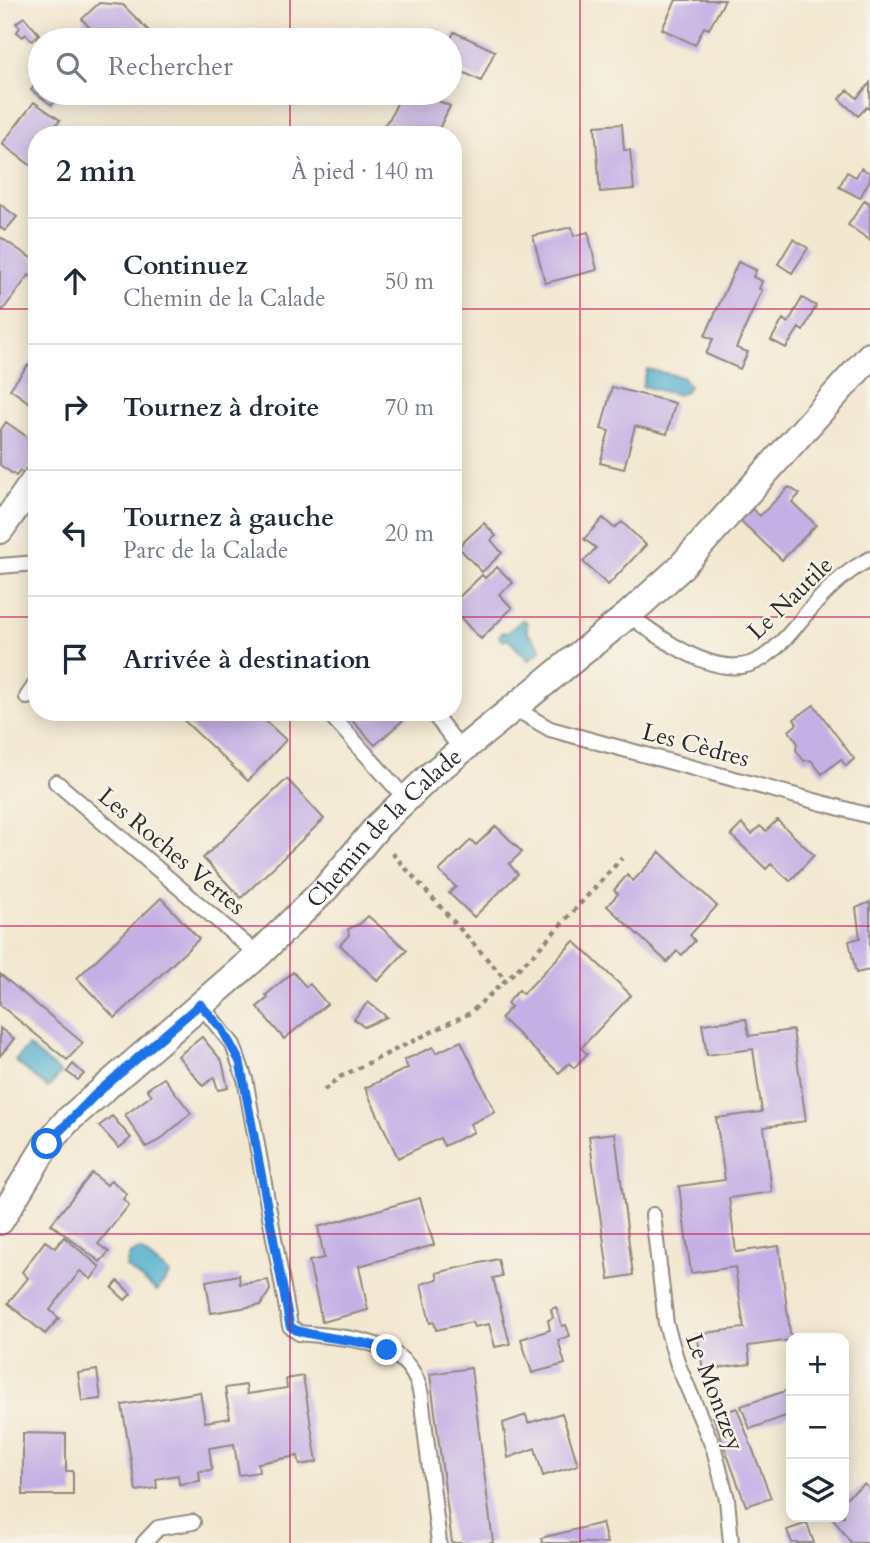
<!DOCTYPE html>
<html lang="fr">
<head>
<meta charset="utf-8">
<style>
  body { margin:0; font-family:Cardo,serif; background:#f6f6f7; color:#1f2937 }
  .controls { position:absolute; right:21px; bottom:21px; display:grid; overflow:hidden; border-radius:14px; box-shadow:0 4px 18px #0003 }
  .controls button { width:63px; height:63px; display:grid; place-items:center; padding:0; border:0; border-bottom:2px solid #e0e1e3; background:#fff; color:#1f2937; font:35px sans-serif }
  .stop { position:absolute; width:21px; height:21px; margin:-16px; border:5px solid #1a73e8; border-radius:50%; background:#fff }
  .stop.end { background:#1a73e8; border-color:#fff; box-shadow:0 2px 7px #0008 }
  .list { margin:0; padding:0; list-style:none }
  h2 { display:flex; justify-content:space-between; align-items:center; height:91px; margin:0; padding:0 28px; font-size:30px }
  h2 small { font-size:23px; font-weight:400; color:#747a83 }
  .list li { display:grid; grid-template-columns:46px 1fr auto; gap:21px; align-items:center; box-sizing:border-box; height:126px; padding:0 28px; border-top:2px solid #e0e1e3 }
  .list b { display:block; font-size:26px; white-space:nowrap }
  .list p { margin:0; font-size:23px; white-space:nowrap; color:#747a83 }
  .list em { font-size:23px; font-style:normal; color:#747a83 }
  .icon { flex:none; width:38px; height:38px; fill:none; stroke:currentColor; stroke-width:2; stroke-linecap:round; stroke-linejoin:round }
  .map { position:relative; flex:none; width:870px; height:1543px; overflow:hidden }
  .search { position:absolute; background:#fff; box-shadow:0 4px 18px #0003; left:28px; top:28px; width:434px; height:77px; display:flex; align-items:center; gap:18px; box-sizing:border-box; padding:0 24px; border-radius:38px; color:#747a83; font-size:26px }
  .panel { position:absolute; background:#fff; box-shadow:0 4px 18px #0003; left:28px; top:126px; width:434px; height:595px; border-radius:28px }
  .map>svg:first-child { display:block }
</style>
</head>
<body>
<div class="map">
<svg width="870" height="1543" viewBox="0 0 870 1543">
  <rect width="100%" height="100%" fill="#f7f3e8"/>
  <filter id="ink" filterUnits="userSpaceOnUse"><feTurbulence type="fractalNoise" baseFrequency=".0143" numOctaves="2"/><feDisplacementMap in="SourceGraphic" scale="14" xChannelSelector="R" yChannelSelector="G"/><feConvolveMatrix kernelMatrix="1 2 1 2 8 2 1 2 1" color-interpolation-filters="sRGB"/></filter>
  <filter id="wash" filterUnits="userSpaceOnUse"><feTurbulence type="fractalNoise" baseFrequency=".00686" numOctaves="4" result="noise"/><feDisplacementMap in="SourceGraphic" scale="28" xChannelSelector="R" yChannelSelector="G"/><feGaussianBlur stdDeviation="1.57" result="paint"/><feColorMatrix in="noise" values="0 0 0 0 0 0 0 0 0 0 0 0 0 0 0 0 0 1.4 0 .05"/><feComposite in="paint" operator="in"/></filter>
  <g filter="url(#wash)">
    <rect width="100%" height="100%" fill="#f3e7d0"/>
    <path fill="#4fafce" stroke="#3d6d7c" stroke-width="2" d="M647,369L682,377L689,386L685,392L678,395L642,386Z
      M523,619L527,623V632L542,649L529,661L508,639L502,641L499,636L502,632L507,633Z
      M28,1046L61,1073L48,1088L15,1061Z
      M140,1250L170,1274L157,1291L126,1267L130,1254Z"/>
    <g id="blocks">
      <path fill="#c5b0e5" d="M676,0H725L709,29L704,27L695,45L662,29Z
        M99,3L123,5L151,33L144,40L136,36L132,40H88L95,34L82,19Z
        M24,17L39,34L32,41L26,34L23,37L17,32L20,27L16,23Z
        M454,32L495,51L481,81L453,67L450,73V41Z
        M40,78V93H61L52,105L31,90Z
        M870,83V110L867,107L858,116L839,99L848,90L857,98Z
        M402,93H431L429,97L450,106L436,135H375L390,118Z
        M34,102L60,120L55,126L67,135H37V170L2,144Z
        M622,124L624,150H630L634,189L600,192L595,126Z
        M861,168L870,173V179L860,198L839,187L847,172L856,177Z
        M865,200L870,204V240L848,225Z
        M0,204L17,217L5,231L0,227Z
        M572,227L574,236L588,232L597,270L545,283L533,236Z
        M0,237L37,262V274L34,278L29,275L3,310L0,308Z
        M793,239L808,248L792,273L778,264Z
        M738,262L756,270L753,277L762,281L759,289L762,290L736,348L748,352L740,369L706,354L713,339L705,336Z
        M802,298L816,306L803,331L799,328L786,348L771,340L783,319L788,323Z
        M28,365L37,371V408L10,389Z
        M612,387L675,403L667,434L635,426L624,469L600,463L609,431L601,429Z
        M6,422L37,444V458L26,474L20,471L16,476L0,465V431Z
        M789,487L800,494L792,502L816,525L782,560L741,521L752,509L760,516Z
        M603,518L614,528L622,522L646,545L608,585L583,562L596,548L584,539Z
        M484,523L496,536L491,540L502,553L482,572L458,547Z
        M497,567L513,583L499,594L512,608L481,639L453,610V603L482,575L485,578Z
        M814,705L854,759L846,766L841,759L822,774L811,760L804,761L796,750L797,742L789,731L797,724L794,719Z
        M175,712H256L286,740L248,781Z
        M344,712H408L410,714L375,745Z
        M287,779L324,819L241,898L203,858Z
        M777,820L814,855L790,881L771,864L766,869L731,835L742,824L752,834L760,826L766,831Z
        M496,826L522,852L509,864L518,874L474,917L449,893L456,887L439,871L471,840L476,845Z
        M660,852L717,906L690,935L695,941L682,955L677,951L667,962L607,906L618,894L614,890L627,875L633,881Z
        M161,898L199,939L115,1018L77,978Z
        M870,902V970L856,973L849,941L860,938L856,908Z
        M368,916L407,950L378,981L340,945L349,935L348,929L360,924Z
        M574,941L631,995L581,1048L587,1054L574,1068L569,1063L559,1073L501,1018L511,1007L507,1003L519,990L523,994Z
        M293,972L306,987L310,984L327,1004L284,1039L257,1007L268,998L266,995Z
        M0,974L83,1043L67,1060L0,1005Z
        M368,1002L387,1017L364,1027L354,1019Z
        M746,1019L749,1036L793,1030L806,1121L764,1127L772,1192L729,1198L736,1252L779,1246L791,1340L748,1346L750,1364L703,1370L697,1334L744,1328L735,1267L691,1273L679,1186L725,1180L716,1118L762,1112L753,1049L707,1055L702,1024Z
        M0,1028L14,1039L0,1056Z
        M202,1037L222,1061L228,1088L218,1090L214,1077L203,1086L178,1056Z
        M461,1041L495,1112L470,1124L474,1132L444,1146L440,1138L398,1158L365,1088L408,1068L404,1060L433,1047L436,1053Z
        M73,1064L84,1074L78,1080L67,1072Z
        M164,1078L191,1113L160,1140L146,1147L125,1115L152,1095L147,1089Z
        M112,1116L131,1138L119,1148L99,1126Z
        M615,1133L633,1275L609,1279L589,1136Z
        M92,1173L107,1185L111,1180L127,1194L123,1199L129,1205L98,1244L109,1252L100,1262L51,1224Z
        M420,1198L434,1245L359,1266L368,1310L322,1322L309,1261L324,1258L318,1227Z
        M64,1237L100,1267L91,1279L80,1271L50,1310L59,1318L45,1334L8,1303L28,1278L22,1272L45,1241L55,1248Z
        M498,1259L502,1276L493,1278L510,1344L495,1347L489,1324L474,1327L472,1322L436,1330L434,1322L430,1323L421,1284L438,1279L436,1273Z
        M239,1275L240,1284L268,1280L270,1290L261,1305L211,1313L206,1281Z
        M118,1281L131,1294L125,1300L112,1288Z
        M556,1307L562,1326L566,1325L570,1336L558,1340L565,1364L532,1373L521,1339L550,1330L548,1320L553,1318L551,1309Z
        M471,1368L493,1543H452L430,1374Z
        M97,1370L101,1399L82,1401L78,1373Z
        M303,1376L317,1462L300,1465L298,1456L258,1463L259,1472L239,1475L234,1444L209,1448L212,1470L199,1471L200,1481L179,1484L178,1475L156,1479L157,1488L136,1491L122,1405L200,1392L205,1422L230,1418L225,1388L246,1385L247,1394L287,1388L286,1379Z
        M788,1390L791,1414L750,1429L741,1406Z
        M737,1408L771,1498L746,1506L713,1416Z
        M562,1413L578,1465L543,1476L535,1448L508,1458L503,1423L526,1415L528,1423Z
        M23,1433L66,1434V1471H73V1495H23Z
        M865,1484L870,1491V1543H851L832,1517H844V1499Z
        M602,1523L607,1543H542L541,1538Z
        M807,1523L814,1543H792L787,1530Z"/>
    </g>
  </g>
  <g filter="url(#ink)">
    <use href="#blocks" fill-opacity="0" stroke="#8f897e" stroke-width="2"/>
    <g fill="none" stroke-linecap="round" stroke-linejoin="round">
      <defs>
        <path id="service" d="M0,566L37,563
          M628,615C662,638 722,687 764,657C780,646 793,630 805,615C824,593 844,572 870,559
          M27,697L37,682
          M514,708L550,729L572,735L870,816
          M328,712L406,799
          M432,712L461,749
          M56,782L258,955
          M200,1004L233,1045L245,1079L290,1326L299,1333C344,1338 412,1337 421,1396L439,1543
          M653,1215L666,1324L678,1365L714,1449L727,1499L731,1543
          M144,1543L158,1528L193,1522"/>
        <g id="minor">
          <path d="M0,530L37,477"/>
          <path id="s1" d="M0,1221L47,1144L67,1121L258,955L326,888L378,826L430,776L628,615L678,570L870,356"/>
        </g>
      </defs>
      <use href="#service" stroke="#8f897e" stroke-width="18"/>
      <use href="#minor" stroke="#8f897e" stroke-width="30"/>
      <path stroke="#8f897e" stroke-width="4.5" stroke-dasharray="5 5" stroke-linecap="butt" d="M392,853L506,980
        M324,1090L340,1077L470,1013L534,954L622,858"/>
      <use href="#service" stroke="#fff" stroke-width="14"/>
      <use href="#minor" stroke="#fff" stroke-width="26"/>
    </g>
  </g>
  <g fill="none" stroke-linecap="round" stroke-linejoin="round" filter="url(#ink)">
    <path stroke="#1a73e8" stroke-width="9" d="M47,1144L95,1095L200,1004L222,1029L240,1062L290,1326C299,1338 364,1338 387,1350"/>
  </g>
  <path fill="none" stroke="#c2185b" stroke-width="2" stroke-opacity="0.55" d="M290,0V40M580,0V1543M290,93V135M0,309H37M453,309H870M0,617H37M453,617H870M290,712V1543M0,926H870M0,1234H870"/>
  <g text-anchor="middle" stroke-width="5" stroke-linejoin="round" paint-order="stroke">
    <g font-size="24" fill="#2b2b2b" stroke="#f7f3e8">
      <text transform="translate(790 598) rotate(-44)" y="8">Le Nautile</text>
      <text transform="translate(696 745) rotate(15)" y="8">Les Cèdres</text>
      <text dy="8" stroke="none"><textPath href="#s1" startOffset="553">Chemin de la Calade</textPath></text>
      <text transform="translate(172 851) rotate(40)" y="8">Les Roches Vertes</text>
      <text transform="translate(715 1392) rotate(69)" y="8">Le Montzey</text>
    </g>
  </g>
</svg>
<div class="controls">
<button>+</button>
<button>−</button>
<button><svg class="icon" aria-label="layers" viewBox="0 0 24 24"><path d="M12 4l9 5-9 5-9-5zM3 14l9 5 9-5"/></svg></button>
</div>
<div class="stop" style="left:47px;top:1144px"></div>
<div class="stop end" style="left:387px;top:1350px"></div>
<div class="search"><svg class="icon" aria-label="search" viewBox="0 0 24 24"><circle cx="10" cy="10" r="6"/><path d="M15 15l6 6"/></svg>Rechercher</div>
<section class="panel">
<h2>2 min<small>À pied · 140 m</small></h2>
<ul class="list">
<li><svg class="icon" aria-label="ahead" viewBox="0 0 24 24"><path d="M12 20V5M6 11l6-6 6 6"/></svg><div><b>Continuez</b><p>Chemin de la Calade</p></div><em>50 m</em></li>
<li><svg class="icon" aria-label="right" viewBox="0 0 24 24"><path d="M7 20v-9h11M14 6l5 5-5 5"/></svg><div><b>Tournez à droite</b></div><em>70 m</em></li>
<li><svg class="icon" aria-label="left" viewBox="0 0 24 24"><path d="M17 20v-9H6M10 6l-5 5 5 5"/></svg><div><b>Tournez à gauche</b><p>Parc de la Calade</p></div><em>20 m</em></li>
<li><svg class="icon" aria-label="arrive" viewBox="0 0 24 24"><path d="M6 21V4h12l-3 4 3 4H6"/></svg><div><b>Arrivée à destination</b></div></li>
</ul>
</section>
</div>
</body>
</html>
